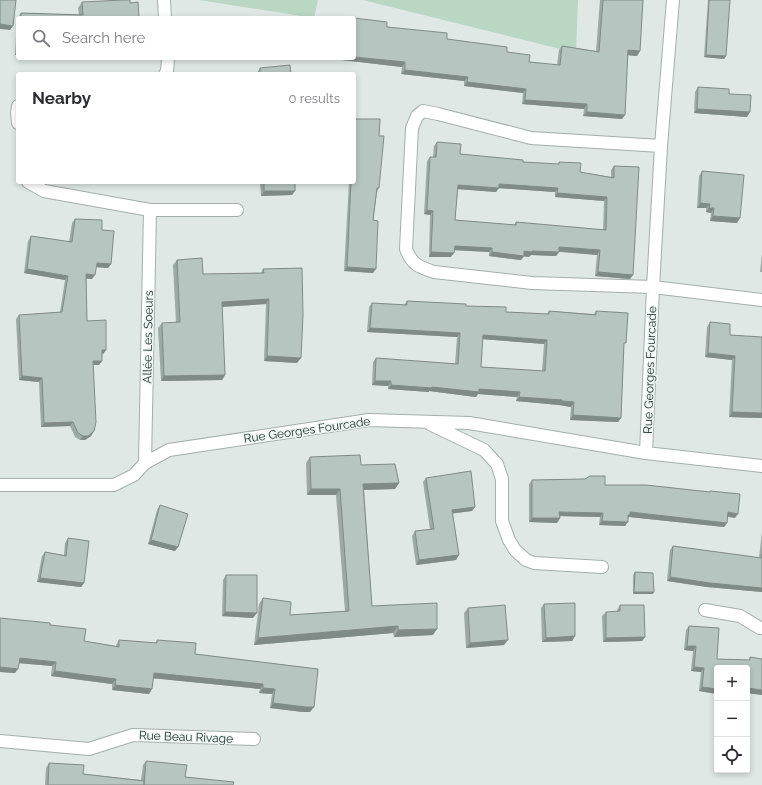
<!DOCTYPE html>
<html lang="en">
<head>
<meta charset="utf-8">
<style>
  body { margin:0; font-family:Raleway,sans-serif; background:#f7f7f7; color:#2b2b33 }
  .controls { position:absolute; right:12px; bottom:12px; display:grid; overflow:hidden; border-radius:4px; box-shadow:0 2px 6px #0003 }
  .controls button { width:36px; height:36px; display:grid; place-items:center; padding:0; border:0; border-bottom:1px solid #e1e1e2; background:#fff; color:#2b2b33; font:20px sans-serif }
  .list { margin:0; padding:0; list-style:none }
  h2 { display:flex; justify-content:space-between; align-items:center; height:52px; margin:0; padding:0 16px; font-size:17px }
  h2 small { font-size:13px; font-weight:400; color:#7c7c81 }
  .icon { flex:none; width:22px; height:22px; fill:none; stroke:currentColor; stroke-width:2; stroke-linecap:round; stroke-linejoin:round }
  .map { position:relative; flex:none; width:762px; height:785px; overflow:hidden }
  .search { position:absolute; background:#fff; box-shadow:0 2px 6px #0003; left:16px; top:16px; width:340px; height:44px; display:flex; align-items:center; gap:10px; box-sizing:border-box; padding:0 14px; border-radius:4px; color:#7c7c81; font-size:15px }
  .panel { position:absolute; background:#fff; box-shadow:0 2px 6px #0003; left:16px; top:72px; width:340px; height:112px; border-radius:4px }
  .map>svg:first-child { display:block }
</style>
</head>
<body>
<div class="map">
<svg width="762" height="785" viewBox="0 0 762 785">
  <rect width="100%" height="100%" fill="#dfe8e4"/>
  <path fill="#bad7c3" d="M199,0H318L314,18Z
    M363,0H578L576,53Z"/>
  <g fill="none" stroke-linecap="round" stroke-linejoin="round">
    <defs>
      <path id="minor" d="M164,0L165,18
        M165,74L167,72L168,58
        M18,106L17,113L18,123
        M661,146L531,138L438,114L423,111L417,116L412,128L406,249C412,265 419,267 434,272L532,283L653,287L762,300
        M28,182L44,191L150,210H237
        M430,424L484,450L497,464L502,479V521L509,540L515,550L526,560L534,563L602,567
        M646,453L762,466
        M145,463L150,210
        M0,485H114L134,475L145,463L169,450L369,420L469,423L646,453L653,287L661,146L673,0
        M705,610L740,616L760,628H762
        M0,741L89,749L133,735L254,739"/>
    </defs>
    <use href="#minor" stroke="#a3afab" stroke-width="14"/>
    <use href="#minor" stroke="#fff" stroke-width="12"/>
  </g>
  <path fill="#9da9a5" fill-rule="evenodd" d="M600,0H643L640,51L637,56L628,55L622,119L583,116L584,109L522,104L523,93L464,86V81L401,74L402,67L342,60L343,58H354L387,27L507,52L529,62L557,65L559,50L562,46L596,51Z
    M708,0H730L726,56L724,59L704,57Z
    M82,2L130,3L139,18H18V55H15L17,19L21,13L79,15L78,8Z
    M260,68L291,74H257V73Z
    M698,87L729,94L747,117L694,113L695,92Z
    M379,136V188L377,192L373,220V273L344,271L349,182H354Z
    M437,142L460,154L523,162L558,164L559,162L580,172L611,177V170L614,166L630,279L595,276L597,255L559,252L556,256L531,255L529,257L524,256L521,260L489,256V252L454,250L451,257H429L430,215L424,214L427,161L430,157H433L434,146ZM499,188L555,192V197L604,201L603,230L516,222L514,225L455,220L458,189L496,192Z
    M702,171L737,223L710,221L711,213L706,212V208H697L699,176Z
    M260,182H295L292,195L261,196Z
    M75,219L102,230L111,264L108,268L96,267L92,279H86L87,321L106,350L103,354H102L99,365H93L94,431L91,436L85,440H80L75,437L70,426L41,427L39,382L19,380L16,319L19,315L60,312L65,280L24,273L28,241L31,236L69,242L72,223Z
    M762,254V272H760Z
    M177,260L203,274L261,273L263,269L297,363L264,361L266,304L222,307L225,375L222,380L161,381L158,328L162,323H176L173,265Z
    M407,301L466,306L506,312L547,314L549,311L594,314L596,311L624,345L621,418L618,422L570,420L571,407L559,405L516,401L517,397L478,394L476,397L429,391V392L388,389V386L372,385L373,362L376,358L455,364L457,337L367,332L369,307L372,303L404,305ZM482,339L544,344L542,371L481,367Z
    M710,322L730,335L762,337V418L729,417L732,360L705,357L707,327Z
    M310,457L361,465L399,483L395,489L364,490L372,606L433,635L394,637L393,633L254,645L259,604L263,598L290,615L345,611L336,495H307L306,463Z
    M426,478L475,507L472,511L452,513L459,555L456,560L416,565L412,536L415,531L430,529L423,482Z
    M532,480L605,485L735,518L727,517V523L724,527L629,517L625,526L599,525L600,517L560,516V518L557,523L529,522V484Z
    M160,505L178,547L175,551L148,544L157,510Z
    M762,532V592L707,587L667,581L670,550L673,546L759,558Z
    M68,538L84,583L81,587L37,582L42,556L45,552L64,555L65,543Z
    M635,572L653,594H633V575Z
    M226,575L253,618L222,616L223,580Z
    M544,604L575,636L572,641L542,642L541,608Z
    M620,605L645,637L642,641L603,642L602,616L606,612H617V610Z
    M468,608L504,645L466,648L464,613Z
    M50,625L84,641L116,646V645L119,640L156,643L157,640L195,654L318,669L310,712H303L270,708L272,694L259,693L260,689L153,678L149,694L112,690V684L51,676L52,666L19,663L15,673L0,672Z
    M689,626L717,659L749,660L750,657L762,659V695L747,693V668H717V694L699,691L701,672L691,671L693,651L684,650L686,630Z
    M146,761L185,777L233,785H45L46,768L49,763L83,774L141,780L143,765Z"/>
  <path fill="#808a86" d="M0,24L13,26L10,30L0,29Z
    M628,50L640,51L637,56L625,55Z
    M18,51V55H15Z
    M706,55L726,56L724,59L704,57Z
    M354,57L405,62L402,67L342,60L344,58H354Z
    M405,70L468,77L464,81L401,74Z
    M467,82L526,89L523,93L464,86Z
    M525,100L587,104L584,109L522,104Z
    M697,109L750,112L747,117L694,113Z
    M587,112L625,115L622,119L583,116Z
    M499,184L558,188L555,192L496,188Z
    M458,185L499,188L496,192L456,189Z
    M264,191H295L292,195L261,196Z
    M557,193L607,197L604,201L555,197Z
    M700,203L710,204L706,208H697Z
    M709,208H714L711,213L706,212Z
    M427,210L433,211L430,215L424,214Z
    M713,216L740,218L737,223L710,221Z
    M455,246L492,248L489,252L452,250Z
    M559,247L600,250L597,255L556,251Z
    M524,251H532L559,252L556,256L531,255L529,257L521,256Z
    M431,252L454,253L451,257H429Z
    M492,252L524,256L521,260L489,256Z
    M97,263L111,264L108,268L94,267Z
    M347,267L376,269L373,273L344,271Z
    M27,269L68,276L65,280L24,273Z
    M598,272L633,275L630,279L595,276Z
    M86,274L95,275L92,279L83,278Z
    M269,299L266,304L218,307L222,302Z
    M370,328L460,333L457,337L367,332Z
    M483,335L547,340L544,344L480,339Z
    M102,350H106L103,354H99Z
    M708,353L735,356L732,360L705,357Z
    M267,356L301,358L297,363L264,361Z
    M93,361H102L99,365H90Z
    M225,375L222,380L161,381L164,376Z
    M22,376L42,378L39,382L19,380Z
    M375,381H391L388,386L372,385Z
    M391,385L479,389L520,392L517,397L478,394L476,397L429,391V392L388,389Z
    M519,397L562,400L559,405L516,401Z
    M562,401L574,402L571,407L559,405Z
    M732,412L762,413V418L729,417Z
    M573,415L621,418L618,422L570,420Z
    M73,422L70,426L41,427L44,423Z
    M94,431L91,436L85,440H80L83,436Z
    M399,483L395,489L359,490L363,484Z
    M311,489H340L336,495H307Z
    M475,507L472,511L449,514L452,510Z
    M559,512L603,513L600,517L556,516Z
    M630,512L727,523L724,527L629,517L627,519H625Z
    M728,512L738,514L735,518L725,516Z
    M532,518H560L557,523L529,522Z
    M602,521L628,522L625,526L599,525Z
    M151,540L178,547L175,551L148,544Z
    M459,555L456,560L416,565L419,560Z
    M670,577L762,588V592L707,587L667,581Z
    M40,578L84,583L81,587L37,582Z
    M634,592H654L653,594H633Z
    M225,612L257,613L253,618L222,616Z
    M398,626L393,633L254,645L258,638Z
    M437,629L433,635L394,637L398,630Z
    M575,636L572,641L542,642L546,638Z
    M645,637L642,641L603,642L606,638Z
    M508,640L504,645L466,648L470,643Z
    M687,646H696L693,651L684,650Z
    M20,658L56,662L52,666L17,663Z
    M0,667L18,669L15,673L0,672Z
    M694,667L704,668L701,672L691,671Z
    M55,671L116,679L112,684L51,676Z
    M154,673L263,684L260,689L150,678Z
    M115,685L152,689L149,694L112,690Z
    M702,687L717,689V694L699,691Z
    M263,688L275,689L272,694L259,693Z
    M747,688L762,690V695L747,693Z
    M273,703L314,707L310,712H303L270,708Z"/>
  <path fill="#b7c5c0" stroke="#808a86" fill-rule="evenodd" d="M0,0H16L13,26L0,24Z
    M123,0H130V3L138,2L139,18H21V13L83,15L82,2Z
    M603,0H643L640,51L628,50L625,115L587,112V104L525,100L526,89L467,82L468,77L405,70V62L354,57V18L387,22V27L447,33V39L507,47V52L530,55L529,62L560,65L562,46L599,52Z
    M709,0H730L726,56L706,55Z
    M290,65L291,74H260V68Z
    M698,87L729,89V94L751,95L750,112L697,109Z
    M354,119H380L379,136H384L379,188H377L373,220L378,221L376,269L347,267L351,182H354Z
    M437,142L461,144L460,154L523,160V162L559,164V162L581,163L580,172L614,178V166L639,167L633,275L598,272L600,250L559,247V252L532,251V252L524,251V256L492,252V248L455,246L454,253L431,252L433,211L427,210L430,157H436ZM499,184L558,188L557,193L607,197L606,230L516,222V225L455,220L458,185L499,188Z
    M702,171L744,175L740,218L713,216L714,208H709L710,204L700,203Z
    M264,182H295V191H264Z
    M75,219L102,220V230L114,231L111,264L97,263L95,275L86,274L87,321L106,320V350H102V361H93L96,422L94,431L88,436H83L78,433L73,422L44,423L42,378L22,376L19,315L62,312L68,276L27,269L31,236L72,242Z
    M202,258L203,274L264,273L263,269L302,268L303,315L301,358L267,356L269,299L222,302L225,375L164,376L162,323L180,322L177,260Z
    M407,301L466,304V306L506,307V312L549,314V311L596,315V311L628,313L626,343H624L621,418L573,415L574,402L562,401V400L519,397L520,392L479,389V392L432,387V388L391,385V381H375L376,358L458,364L460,333L370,328L372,303L407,305ZM483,335L547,340L545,371L481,367Z
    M710,322L730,324V335L762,337V413L732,412L735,356L708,353Z
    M360,455L361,465L395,464L399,483L363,484L372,606L437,603V629L398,630V626L258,638L263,598L291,602L290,615L349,611L340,489H311L310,457Z
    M471,471L475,507L452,510L459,555L419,560L415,531L434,529L426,478Z
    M590,476H605V485H646L710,492V491L740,494L738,514L728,512L727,523L630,512V515H628V522L602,521L603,513L559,512L560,518H532V480L585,479Z
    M160,505L188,514L178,547L151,540Z
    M68,538L89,541L84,583L40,578L45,552L66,556Z
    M673,546L762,558V554V588L710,583L670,577Z
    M635,572L653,573L654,592H634Z
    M226,575H257V613L225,612Z
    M575,603V636L546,638L544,604Z
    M505,605L508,640L470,643L468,608Z
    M620,605H644L645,637L606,638V612L620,611Z
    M0,618L50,623V625L86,629L84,641L119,647V640L157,643V640L196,643L195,654L318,669L314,707H306L273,703L275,689L263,688V684L154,673L152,689L115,685L116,679L55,671L56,662L20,658L18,669L0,667Z
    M689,626L719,628L717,659L750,660V657L762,659V690L747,688V668H717V689L702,687L704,668L694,667L696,646H687Z
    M146,761L187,765L185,777L234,782L233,785H144Z
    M49,763L84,765L83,774L144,781V785H48Z"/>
  <g text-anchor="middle" stroke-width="3" stroke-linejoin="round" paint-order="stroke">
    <g font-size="12" fill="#223632" stroke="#eef5f2">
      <text transform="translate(148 337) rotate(-89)" y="4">Allée Les Soeurs</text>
      <text transform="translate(650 370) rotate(-88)" y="4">Rue Georges Fourcade</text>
      <text transform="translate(307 430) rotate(-8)" y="4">Rue Georges Fourcade</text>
      <text transform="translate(186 737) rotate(2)" y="4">Rue Beau Rivage</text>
    </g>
  </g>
</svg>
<div class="controls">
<button>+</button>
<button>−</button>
<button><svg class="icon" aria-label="locate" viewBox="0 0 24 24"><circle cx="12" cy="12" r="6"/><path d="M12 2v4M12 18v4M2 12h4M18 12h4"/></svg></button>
</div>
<div class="search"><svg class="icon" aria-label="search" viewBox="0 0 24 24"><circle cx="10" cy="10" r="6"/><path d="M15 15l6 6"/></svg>Search here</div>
<section class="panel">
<h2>Nearby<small>0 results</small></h2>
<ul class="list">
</ul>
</section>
</div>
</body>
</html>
